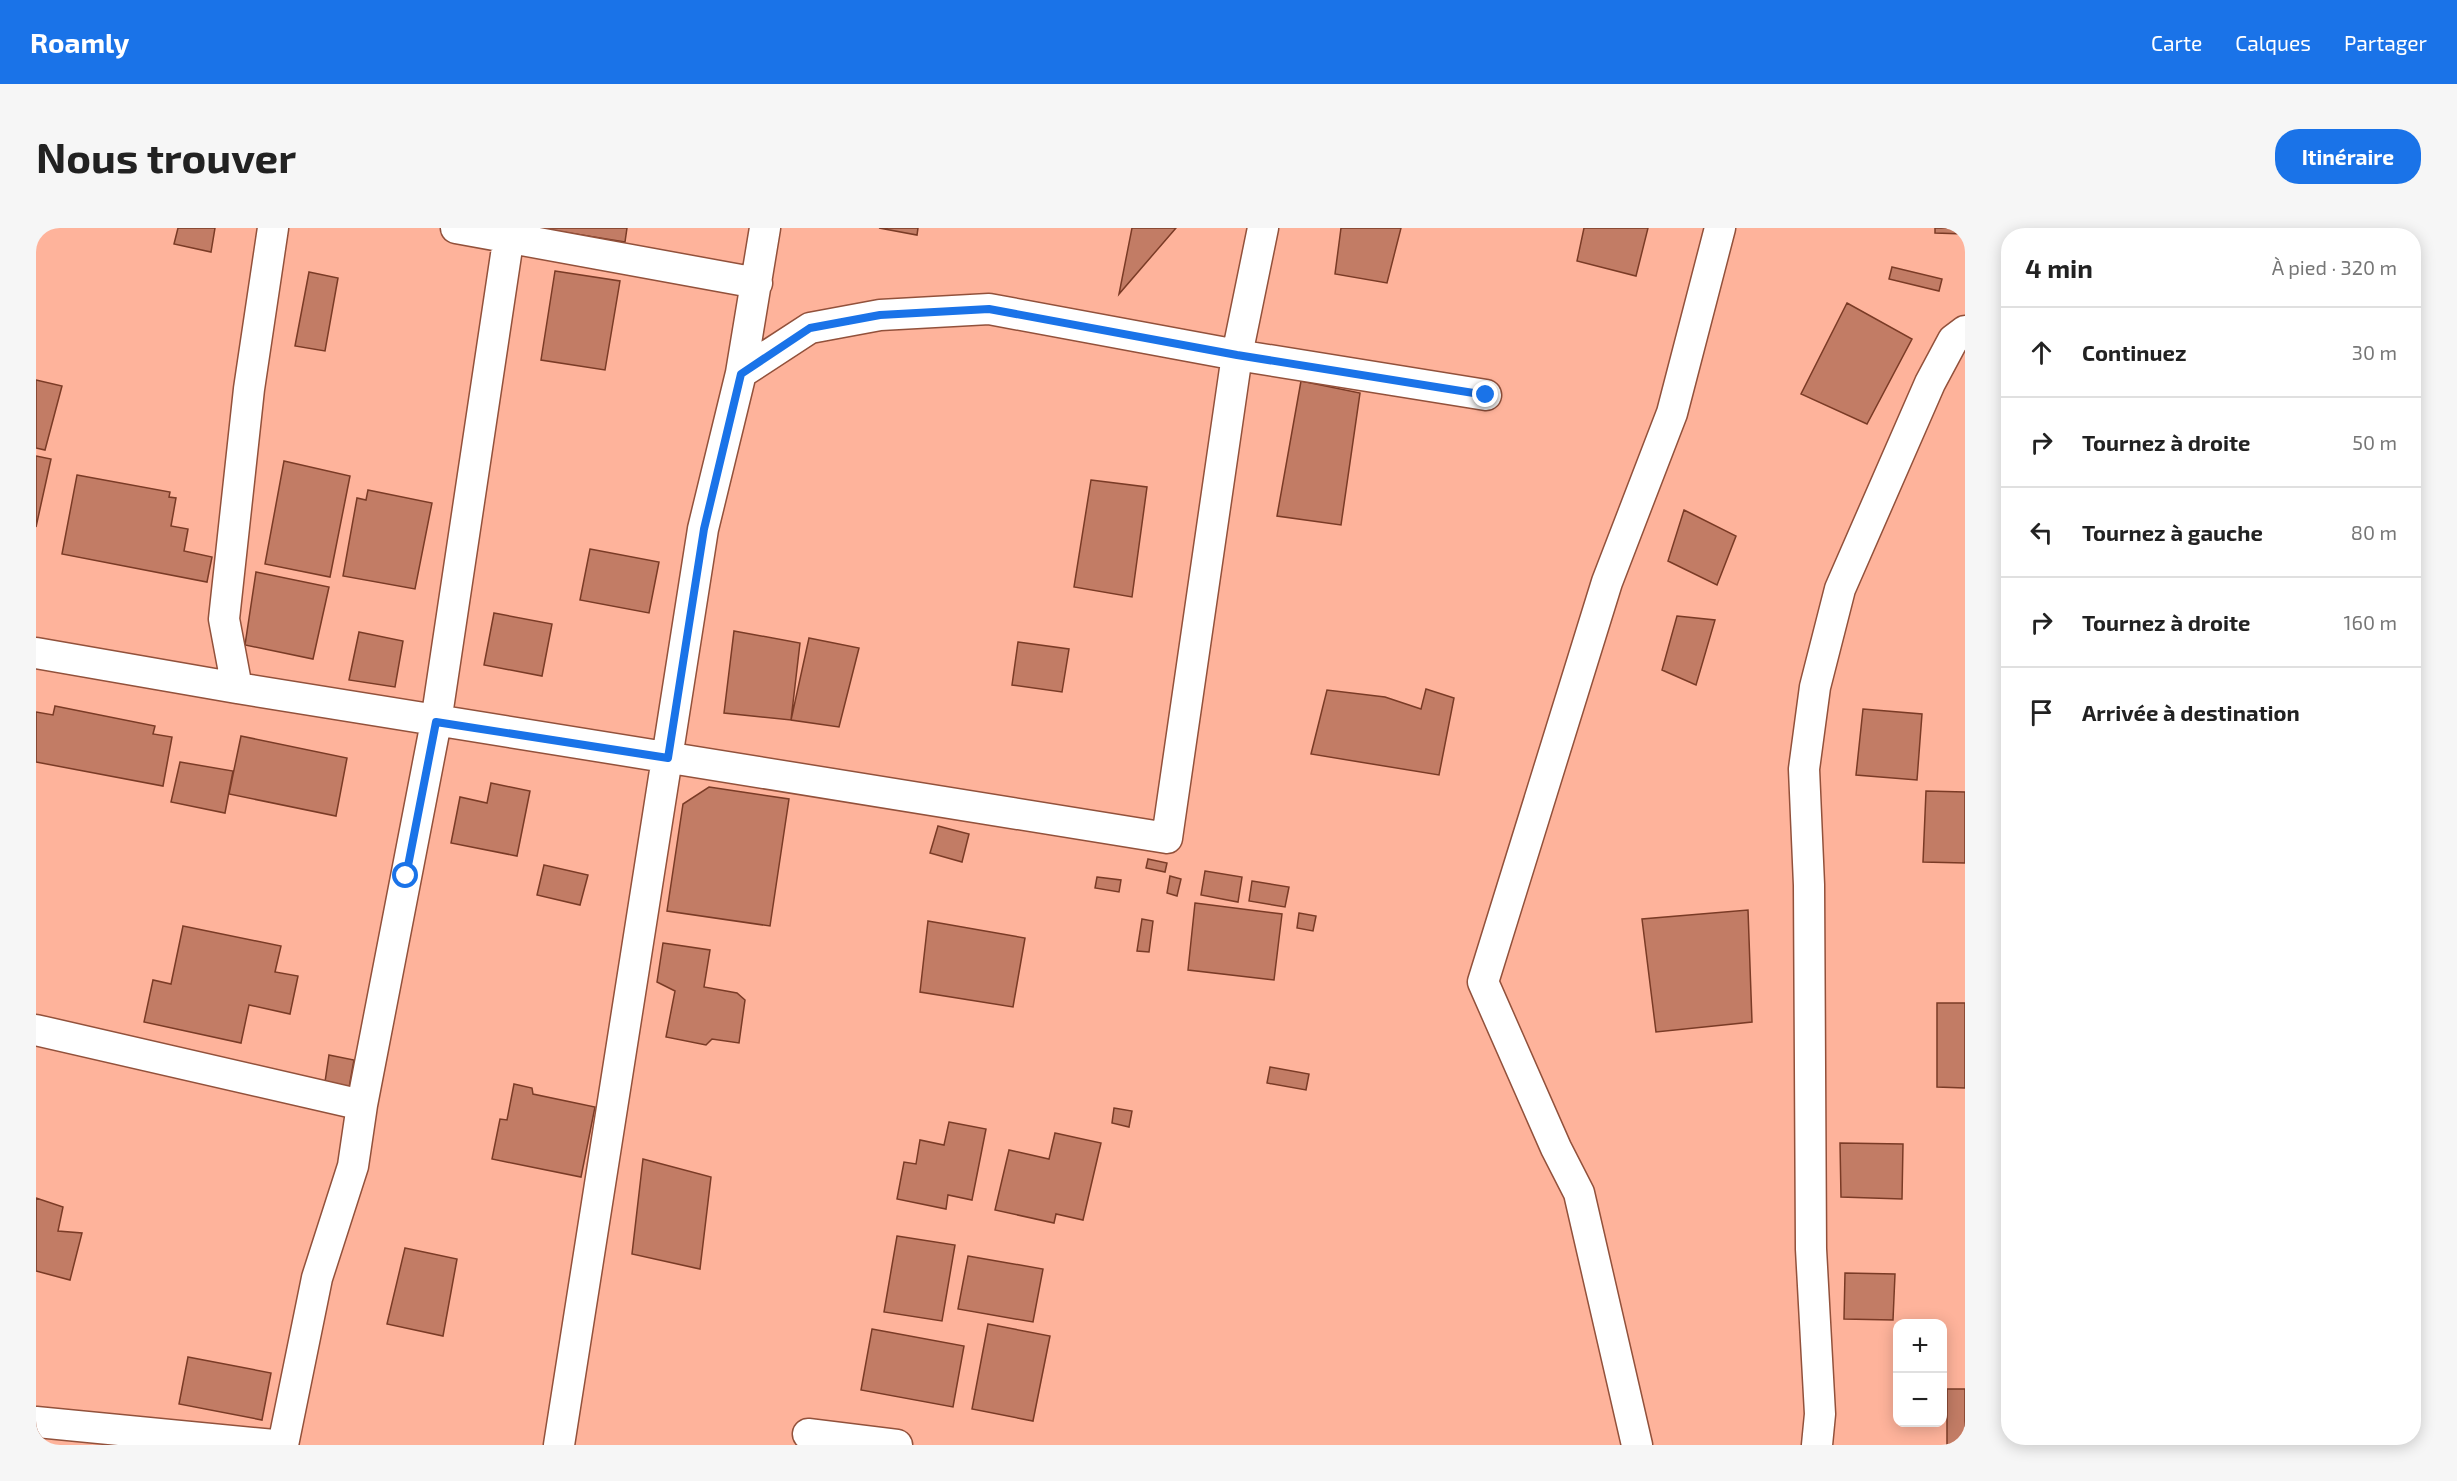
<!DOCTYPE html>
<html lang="fr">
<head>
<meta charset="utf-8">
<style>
  body { margin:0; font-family:"Exo 2",sans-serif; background:#f6f6f6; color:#222 }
  .controls { position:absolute; right:18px; bottom:18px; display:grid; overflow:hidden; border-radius:12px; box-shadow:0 3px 15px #0003 }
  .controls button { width:54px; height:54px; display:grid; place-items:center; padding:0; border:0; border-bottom:2px solid #e0e0e0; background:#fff; color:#222; font:30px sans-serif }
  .stop { position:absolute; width:18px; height:18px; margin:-14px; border:4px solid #1a73e8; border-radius:50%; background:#fff }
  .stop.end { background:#1a73e8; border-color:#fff; box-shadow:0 2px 6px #0008 }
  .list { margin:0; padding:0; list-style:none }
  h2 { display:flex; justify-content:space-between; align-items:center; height:78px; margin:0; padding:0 24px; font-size:26px }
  h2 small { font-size:20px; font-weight:400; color:#767676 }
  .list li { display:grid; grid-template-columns:39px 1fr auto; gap:18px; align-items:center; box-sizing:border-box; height:90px; padding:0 24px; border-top:2px solid #e0e0e0 }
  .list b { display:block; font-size:22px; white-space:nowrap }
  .list em { font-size:20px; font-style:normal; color:#767676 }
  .icon { flex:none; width:33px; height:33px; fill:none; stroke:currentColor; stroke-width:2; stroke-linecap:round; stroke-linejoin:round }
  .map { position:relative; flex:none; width:1929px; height:1217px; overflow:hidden; border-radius:24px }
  header { display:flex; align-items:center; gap:36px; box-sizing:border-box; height:84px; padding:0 30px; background:#1a73e8; color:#fff }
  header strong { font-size:28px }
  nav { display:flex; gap:33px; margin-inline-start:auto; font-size:21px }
  .intro { display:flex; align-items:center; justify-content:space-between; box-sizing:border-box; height:144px; padding:0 36px }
  h1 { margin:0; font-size:42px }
  .button { padding:15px 27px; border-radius:24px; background:#1a73e8; color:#fff; font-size:21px; font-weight:700 }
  main { display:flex; gap:36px; padding:0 36px }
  aside { flex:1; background:#fff; border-radius:24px; box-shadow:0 3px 15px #0003 }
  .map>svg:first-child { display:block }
</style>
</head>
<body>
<header>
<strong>Roamly</strong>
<nav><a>Carte</a><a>Calques</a><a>Partager</a></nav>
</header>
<div class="intro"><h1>Nous trouver</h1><a class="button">Itinéraire</a></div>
<main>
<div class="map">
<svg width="1929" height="1217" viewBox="0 0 1929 1217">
  <rect width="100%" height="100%" fill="#feb39b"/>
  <path fill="#c27c65" stroke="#7a3b26" stroke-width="1.5" d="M142,0H179L175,24L138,16Z
    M502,0H591L589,14Z
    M843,0H882L881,7Z
    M1096,0H1140L1083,66Z
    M1305,0H1365L1351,55L1299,46Z
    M1548,0H1612L1600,48L1541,33Z
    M1899,0H1929V6L1899,5Z
    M1856,39L1906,51L1903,63L1853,51Z
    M519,43L584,53L569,142L505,132Z
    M273,44L302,50L289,123L259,118Z
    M1811,75L1876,111L1831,196L1765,166Z
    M0,152L26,158L9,222L0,220Z
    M1265,153L1324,165L1305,297L1241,288Z
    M0,228L15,231L0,299Z
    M248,233L314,248L294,349L229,336Z
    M41,247L134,264L133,269L140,270L135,298L152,301L148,323L176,329L171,354L26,326Z
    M1055,252L1111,259L1096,369L1038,359Z
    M332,262L396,275L379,361L307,348L321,270L330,272Z
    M1648,282L1700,308L1681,357L1632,333Z
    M554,321L623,334L613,385L544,372Z
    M220,344L293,359L277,431L209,417Z
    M458,385L516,396L506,448L448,437Z
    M1641,388L1679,392L1660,457L1626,442Z
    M698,403L764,415L755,492L688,485Z
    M323,404L367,413L359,459L313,452Z
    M773,410L823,420L803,499L755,492Z
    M982,414L1033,421L1026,464L976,457Z
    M1390,461L1418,470L1403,547L1275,526L1291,462L1349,469L1385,481Z
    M19,478L119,498L117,506L136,509L127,558L0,534V484L17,487Z
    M1827,481L1886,486L1881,552L1820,547Z
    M205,508L311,530L300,588L193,566Z
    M144,534L197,543L189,585L135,574Z
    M455,555L494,563L481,628L415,615L424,569L451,575Z
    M673,559L753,571L734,698L631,683L647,576Z
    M1890,563L1929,564V635L1887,634Z
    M902,598L933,606L926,634L894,625Z
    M1112,631L1131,635L1129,644L1110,640Z
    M508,637L552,647L544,677L501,667Z
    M1169,643L1206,649L1202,674L1165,667Z
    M1134,648L1145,651L1141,668L1131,665Z
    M1061,649L1085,652L1083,664L1059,660Z
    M1216,653L1253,659L1249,679L1213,673Z
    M1159,675L1246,686L1238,752L1152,742Z
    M1712,682L1716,794L1620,804L1606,691Z
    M1263,685L1280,688L1277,703L1261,700Z
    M1106,691L1117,693L1113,724L1101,723Z
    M892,693L989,710L977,779L884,764Z
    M147,698L245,718L239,744L262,748L254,786L213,777L205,815L108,794L117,752L135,756Z
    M627,715L674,722L668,759L701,765L709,772L703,815L676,811L670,817L630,809L639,763L621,754Z
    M1901,775H1929V860L1901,859Z
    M293,827L318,832L313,860L289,854Z
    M1234,839L1273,846L1270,862L1231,855Z
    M478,856L496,860L497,866L559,879L545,949L456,931L464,891L471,892Z
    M1078,880L1096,883L1093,899L1076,895Z
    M913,894L950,901L936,972L912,967L910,981L861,971L868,934L880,936L884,912L908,917Z
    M1019,905L1065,915L1047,992L1020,986L1018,995L959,982L973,922L1013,931Z
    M1804,915L1867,916L1866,971L1805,969Z
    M607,931L675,949L664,1041L596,1026Z
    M0,970L27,979L22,1003L46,1005L34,1052L0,1043Z
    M861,1008L919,1017L906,1093L848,1084Z
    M369,1020L421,1031L407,1108L351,1096Z
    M932,1028L1007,1041L997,1094L922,1081Z
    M1809,1045L1859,1046L1857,1092L1808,1091Z
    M952,1096L1014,1108L997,1193L936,1181Z
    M836,1101L928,1118L917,1179L825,1162Z
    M152,1129L235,1145L226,1192L143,1176Z
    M1911,1161H1929V1217H1911Z"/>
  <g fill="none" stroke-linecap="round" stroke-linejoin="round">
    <defs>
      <path id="minor" d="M237,0L213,161L188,391L201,460L1131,610L1201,127L1227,0
        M420,0L721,55
        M705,145L774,100L844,87L953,81L1201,127L1450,167
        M0,425L201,460
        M0,802L326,877
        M0,1194L238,1217
        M772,1206L861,1217
        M247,1217L281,1050L317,938L326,877L400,494L474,0
        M523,1217L667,301L705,145L729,0
        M1601,1217L1543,965L1520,920L1447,754L1571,354L1636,185L1684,0
        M1781,1217L1784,1186L1775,1021L1773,657L1768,541L1779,459L1804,361L1894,155L1917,112L1929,103"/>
    </defs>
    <use href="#minor" stroke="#92513b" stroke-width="33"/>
    <use href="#minor" stroke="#fff" stroke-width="30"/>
  </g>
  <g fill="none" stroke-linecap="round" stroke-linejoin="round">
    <path stroke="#1a73e8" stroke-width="8" d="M370,648L400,494L632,530L668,301L705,146L774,100L844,87L953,81L1201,127L1450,167"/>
  </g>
</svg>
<div class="controls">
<button>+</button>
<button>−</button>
</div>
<div class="stop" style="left:370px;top:648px"></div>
<div class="stop end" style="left:1450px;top:167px"></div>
</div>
<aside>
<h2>4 min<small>À pied · 320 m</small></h2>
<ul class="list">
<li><svg class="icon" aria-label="ahead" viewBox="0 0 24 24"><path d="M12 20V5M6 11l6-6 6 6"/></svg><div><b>Continuez</b></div><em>30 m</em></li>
<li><svg class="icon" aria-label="right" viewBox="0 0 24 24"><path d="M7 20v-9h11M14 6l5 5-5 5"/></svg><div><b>Tournez à droite</b></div><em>50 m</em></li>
<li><svg class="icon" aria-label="left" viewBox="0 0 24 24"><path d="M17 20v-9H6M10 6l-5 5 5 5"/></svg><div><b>Tournez à gauche</b></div><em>80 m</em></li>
<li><svg class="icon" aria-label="right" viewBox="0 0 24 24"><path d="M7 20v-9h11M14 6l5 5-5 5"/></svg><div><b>Tournez à droite</b></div><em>160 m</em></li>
<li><svg class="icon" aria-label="arrive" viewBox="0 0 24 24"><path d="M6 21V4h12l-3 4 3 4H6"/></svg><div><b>Arrivée à destination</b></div></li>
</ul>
</aside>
</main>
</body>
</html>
